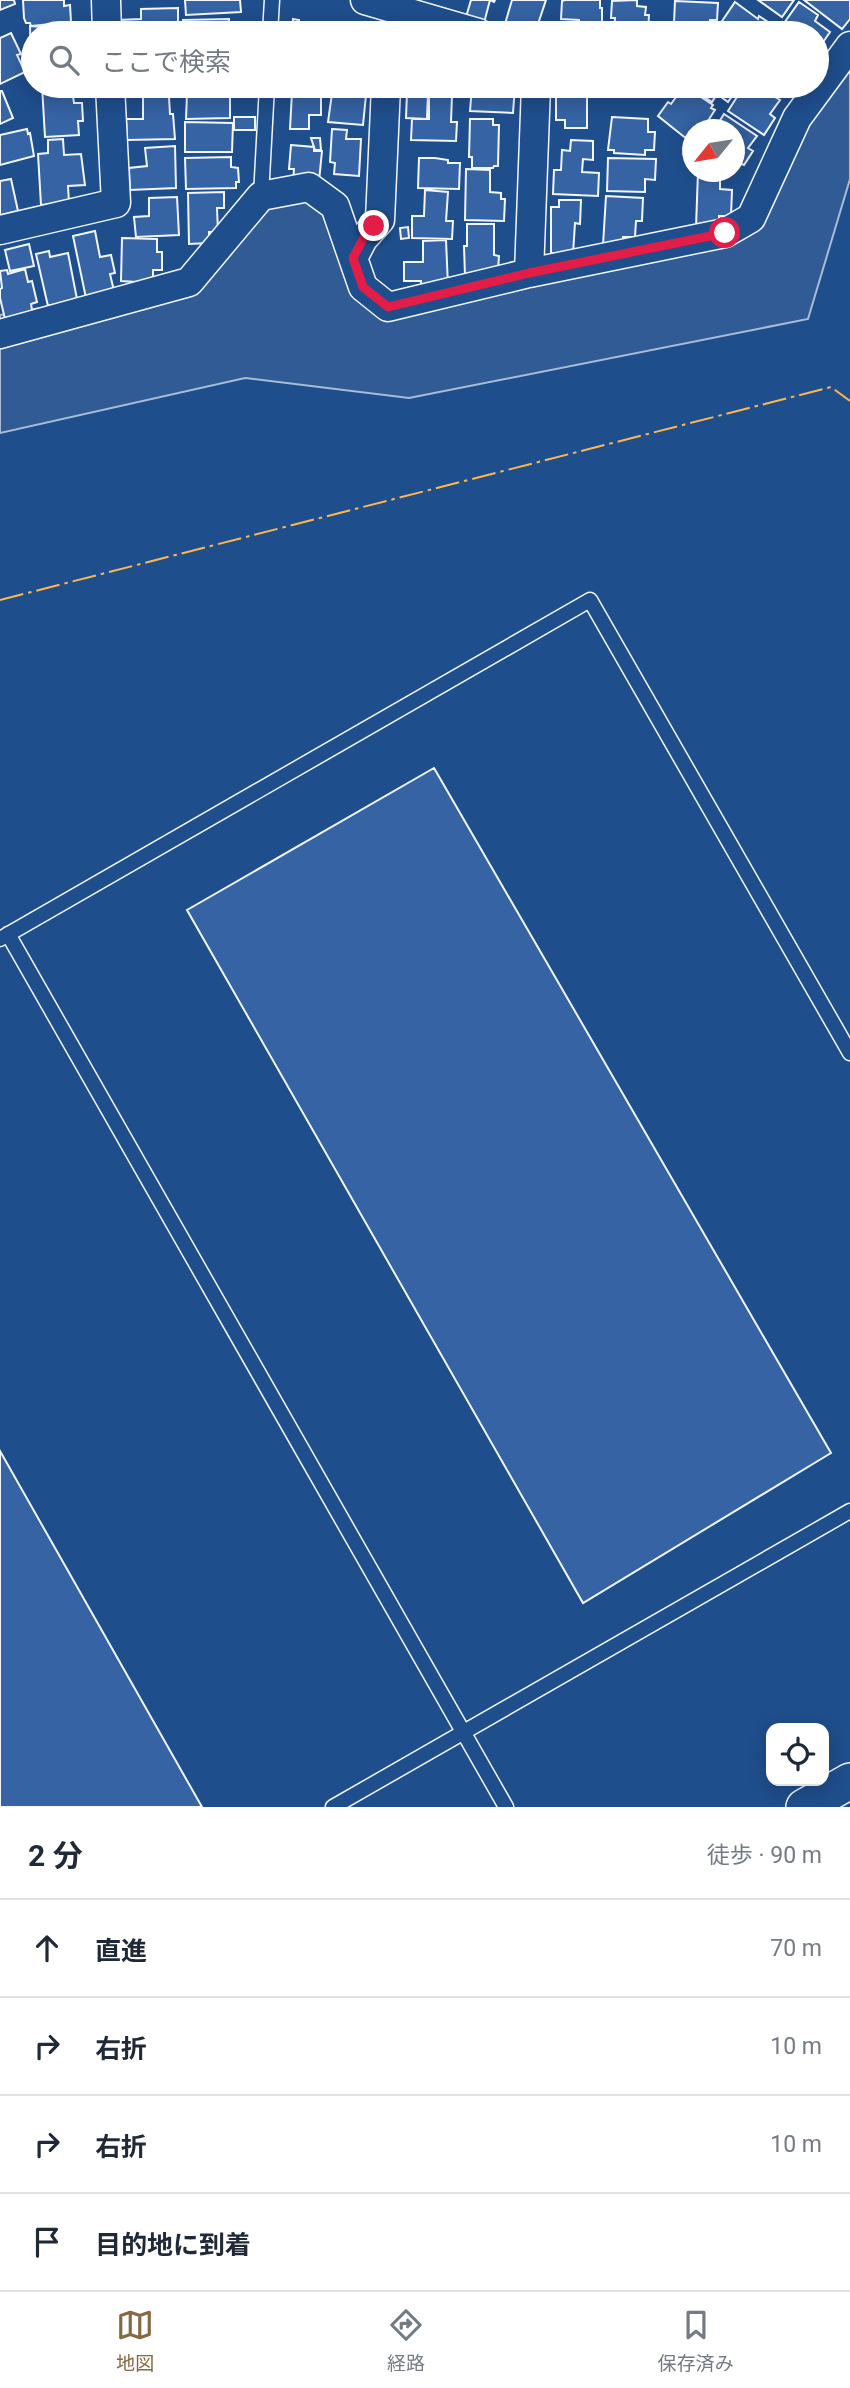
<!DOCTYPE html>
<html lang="ja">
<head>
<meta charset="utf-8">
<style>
  body { margin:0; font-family:Roboto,"Noto Sans JP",sans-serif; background:#f2f2f3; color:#1f2937 }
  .controls { position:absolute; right:21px; bottom:21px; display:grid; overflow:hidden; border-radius:14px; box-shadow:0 4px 18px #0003 }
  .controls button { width:63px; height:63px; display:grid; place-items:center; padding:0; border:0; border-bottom:2px solid #e0e1e3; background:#fff; color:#1f2937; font:35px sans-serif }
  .compass { position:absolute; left:682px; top:119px; width:63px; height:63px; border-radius:50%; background:#fff; box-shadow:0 4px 18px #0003; rotate:240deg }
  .stop { position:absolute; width:21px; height:21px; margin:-16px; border:5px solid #e11d48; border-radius:50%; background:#fff }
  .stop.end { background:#e11d48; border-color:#fff; box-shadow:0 2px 7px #0008 }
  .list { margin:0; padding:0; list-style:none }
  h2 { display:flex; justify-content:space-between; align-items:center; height:91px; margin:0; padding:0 28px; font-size:30px }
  h2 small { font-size:23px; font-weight:400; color:#747a83 }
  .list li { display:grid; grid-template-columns:46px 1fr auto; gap:21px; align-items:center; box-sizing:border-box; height:98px; padding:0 28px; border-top:2px solid #e0e1e3 }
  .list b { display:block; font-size:26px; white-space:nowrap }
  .list em { font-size:23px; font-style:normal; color:#747a83 }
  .icon { flex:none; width:38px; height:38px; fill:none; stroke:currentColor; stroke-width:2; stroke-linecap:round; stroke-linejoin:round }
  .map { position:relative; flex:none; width:850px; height:1807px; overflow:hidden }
  .search { position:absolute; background:#fff; box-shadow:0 4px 18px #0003; left:21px; right:21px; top:21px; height:77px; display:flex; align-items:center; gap:18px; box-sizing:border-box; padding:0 24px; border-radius:38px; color:#747a83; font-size:26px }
  .sheet { height:483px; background:#fff }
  nav { display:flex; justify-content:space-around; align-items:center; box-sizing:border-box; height:98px; border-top:2px solid #e0e1e3; background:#fff; font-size:19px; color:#747a83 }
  nav a { display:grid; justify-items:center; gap:4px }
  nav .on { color:#846941 }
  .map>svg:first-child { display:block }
</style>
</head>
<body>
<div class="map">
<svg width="850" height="1807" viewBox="0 0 850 1807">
  <rect width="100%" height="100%" fill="#1f4e8c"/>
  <path fill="#305b95" stroke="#a8bbd7" stroke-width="2" d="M850,46V179L808,319L409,398L245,378L0,433V315L189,282L261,196L309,187L388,307L725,233Z"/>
  <path fill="#3563a3" stroke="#f2f6ff" stroke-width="2" d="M0,0H14L15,4L0,10Z
    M23,0H64V6L70,5L71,22L31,26L30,23H26L24,18Z
    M185,0H240L241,12L186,15Z
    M471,0H495L494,2L490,0L484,23L466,17Z
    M512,0H546L535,33L505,24Z
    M565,0H600V8H602V33H579V20L561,19L562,1Z
    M637,0V6L646,7L645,15H649L648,33H614L615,18H611L612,1Z
    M758,0H794L782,17Z
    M804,0H850V19L842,29Z
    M675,1L718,3L717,20H710L709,33H662V22L674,23Z
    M735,2L758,19L759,16L774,26L773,28L776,31L775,33H714Z
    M799,2L818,15L815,21L830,32L817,51V33H777Z
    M178,8V30H173V33H119L118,20L141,19V9Z
    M229,19V33H184L183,20Z
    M293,19L299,20V23L316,24L315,33H294L295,30H292Z
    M330,23H341V29H347V33H329Z
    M30,26L63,29V33H33V72H31Z
    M11,33L21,54L17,55L25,72L0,84V38Z
    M42,86H63L64,97L73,96L74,103H82L83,121H78L79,135L45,137Z
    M130,86H172V93L131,94Z
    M230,86V118L186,119L187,93H193V87Z
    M295,86H318V96L321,97V115H309V129H290L292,92L294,93Z
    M333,86H350L349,94L366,95L363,125L328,122Z
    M406,86H437L436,91L406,90Z
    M493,86H515L513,113L470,111L472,87L493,88Z
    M556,86H590V95H587V128H565V120H556Z
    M684,86L713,105L711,108L715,110L702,130H692V139L691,137L688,140L658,116L668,102L671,104Z
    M688,86H739L728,102L717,94L712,102Z
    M744,86H763L777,94L775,97L780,100L770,114L775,118L764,135L728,111Z
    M0,91H2L13,118L0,124Z
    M407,92H428L427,119L406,118Z
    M429,95L452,96L451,122H457L456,141L411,140L412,119H429Z
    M143,97H169L170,114H173L175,139L127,140L126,119H143Z
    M724,114L757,136L748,148L753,151L744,165L739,163L734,170V130H714Z
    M234,117H255V130H234Z
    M612,117L648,119V132H655L654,150H645V155L614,153V150H608Z
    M470,119H493V125H499L498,166H494L493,168H472V157H469Z
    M185,122L233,123L232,152H185Z
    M27,129L28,134L30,133L34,156L0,165V135Z
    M332,129L347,130L346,139H361L359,176L334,174L335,163L330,162Z
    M311,138H320L321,150H315Z
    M63,139L64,155L81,154L85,185L68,186L69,203L41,205L38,154L48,153V140Z
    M571,140L593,141V160L583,159L582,172L599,173L598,196L553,194L554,170H561L562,150L570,151Z
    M291,145L314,147V151H322L319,181L293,182L294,169H289Z
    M175,146L176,188L130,190L129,168L147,166L145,148Z
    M231,157V167L238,168L239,182H236V188L186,189L185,158Z
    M419,158H435L448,160V163H460L459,189L418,188Z
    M608,158L656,159L655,180L645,179V192L607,191Z
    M466,169L490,170V192L501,193V199H505L504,221L465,220Z
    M698,172L720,173V189L732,190L731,216H719V228L696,227Z
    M11,179L18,211L2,215V218H0V181Z
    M425,190L448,192L446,221H453L452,239L412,238V216H424Z
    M224,192V208H217L218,232H209V243L189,244L188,193Z
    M606,196L643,198L642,221H636L635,237H623V247L603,245Z
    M177,197L179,235L136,237L134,217L149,216V198Z
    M559,200H581L580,224L575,223L573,254L551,253V207H559Z
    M467,224H494V255L499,256L498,269L465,276L464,246H467Z
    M408,227L409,238L401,239L400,228Z
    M95,231L100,257L111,255L115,273L110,274L114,291L86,298L73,236Z
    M122,238L157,239V252H162V270H153V283L121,281Z
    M446,240L448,286H421V281H404V262H423V241Z
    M29,244L34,266L10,271L5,250Z
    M49,251L50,257L68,253L77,299L48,306L36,254Z
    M25,269L28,282L32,281L37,302L31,304L33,316L5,319L0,298V289L2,288L0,271L7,270L8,274Z
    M434,768L831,1453L583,1603L187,910Z
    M0,1451L202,1807H0Z"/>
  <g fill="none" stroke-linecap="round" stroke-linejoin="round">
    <defs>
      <path id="service" d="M270,33L272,0
        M261,196L267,86
        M8,934L506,1807
        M0,939L590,600L850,1053
        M333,1807L850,1511"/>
      <path id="minor" d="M106,0L107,33
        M365,0L478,33
        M0,230L116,203L110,86
        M353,258L363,239L380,220L386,86
        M529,273L536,86
        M0,334L189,282L261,196L309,187L335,206L363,287L388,307L529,273L725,233L751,218L797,118L850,46"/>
      <path id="tertiary" d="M804,1807L850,1781"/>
    </defs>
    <use href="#service" stroke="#f2f6ff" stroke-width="17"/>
    <use href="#minor" stroke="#f2f6ff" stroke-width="31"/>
    <use href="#tertiary" stroke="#f2f6ff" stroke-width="38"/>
    <use href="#service" stroke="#1f4e8c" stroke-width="14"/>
    <use href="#minor" stroke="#1f4e8c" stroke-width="28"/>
    <use href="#tertiary" stroke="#1f4e8c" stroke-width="35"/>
    <path stroke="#ffb74d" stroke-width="2" stroke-dasharray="24 5 3.5 5" stroke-linecap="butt" d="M0,600L831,387L850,401"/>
  </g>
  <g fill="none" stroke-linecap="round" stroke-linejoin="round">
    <path stroke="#e11d48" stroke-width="9" d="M374,226L363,239L353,258L363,287L388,307L529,273L725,233"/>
  </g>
</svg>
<div class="controls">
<button><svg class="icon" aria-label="locate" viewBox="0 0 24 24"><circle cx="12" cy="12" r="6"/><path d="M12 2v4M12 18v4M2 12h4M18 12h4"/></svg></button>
</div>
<svg class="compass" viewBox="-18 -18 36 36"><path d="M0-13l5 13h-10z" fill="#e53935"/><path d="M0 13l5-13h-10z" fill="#747a83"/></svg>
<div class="stop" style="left:725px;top:233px"></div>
<div class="stop end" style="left:374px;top:226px"></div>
<div class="search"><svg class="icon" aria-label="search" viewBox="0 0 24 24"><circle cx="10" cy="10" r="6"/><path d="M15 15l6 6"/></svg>ここで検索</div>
</div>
<section class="sheet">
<h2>2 分<small>徒歩 · 90 m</small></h2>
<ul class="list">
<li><svg class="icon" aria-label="ahead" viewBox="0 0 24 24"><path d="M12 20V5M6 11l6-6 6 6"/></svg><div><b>直進</b></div><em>70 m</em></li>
<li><svg class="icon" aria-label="right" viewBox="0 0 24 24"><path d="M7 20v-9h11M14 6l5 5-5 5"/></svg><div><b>右折</b></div><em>10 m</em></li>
<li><svg class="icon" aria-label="right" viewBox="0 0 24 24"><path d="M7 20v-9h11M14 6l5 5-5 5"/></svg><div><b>右折</b></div><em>10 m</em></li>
<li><svg class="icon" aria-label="arrive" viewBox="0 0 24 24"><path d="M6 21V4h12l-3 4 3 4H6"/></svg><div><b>目的地に到着</b></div></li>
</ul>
</section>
<nav>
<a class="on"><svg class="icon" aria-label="map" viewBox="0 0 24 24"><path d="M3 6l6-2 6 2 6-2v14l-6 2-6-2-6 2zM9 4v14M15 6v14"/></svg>地図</a>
<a><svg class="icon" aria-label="directions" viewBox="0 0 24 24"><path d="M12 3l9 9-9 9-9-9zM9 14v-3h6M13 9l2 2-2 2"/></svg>経路</a>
<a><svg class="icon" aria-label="saved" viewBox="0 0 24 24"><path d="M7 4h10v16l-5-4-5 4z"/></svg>保存済み</a>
</nav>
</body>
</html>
